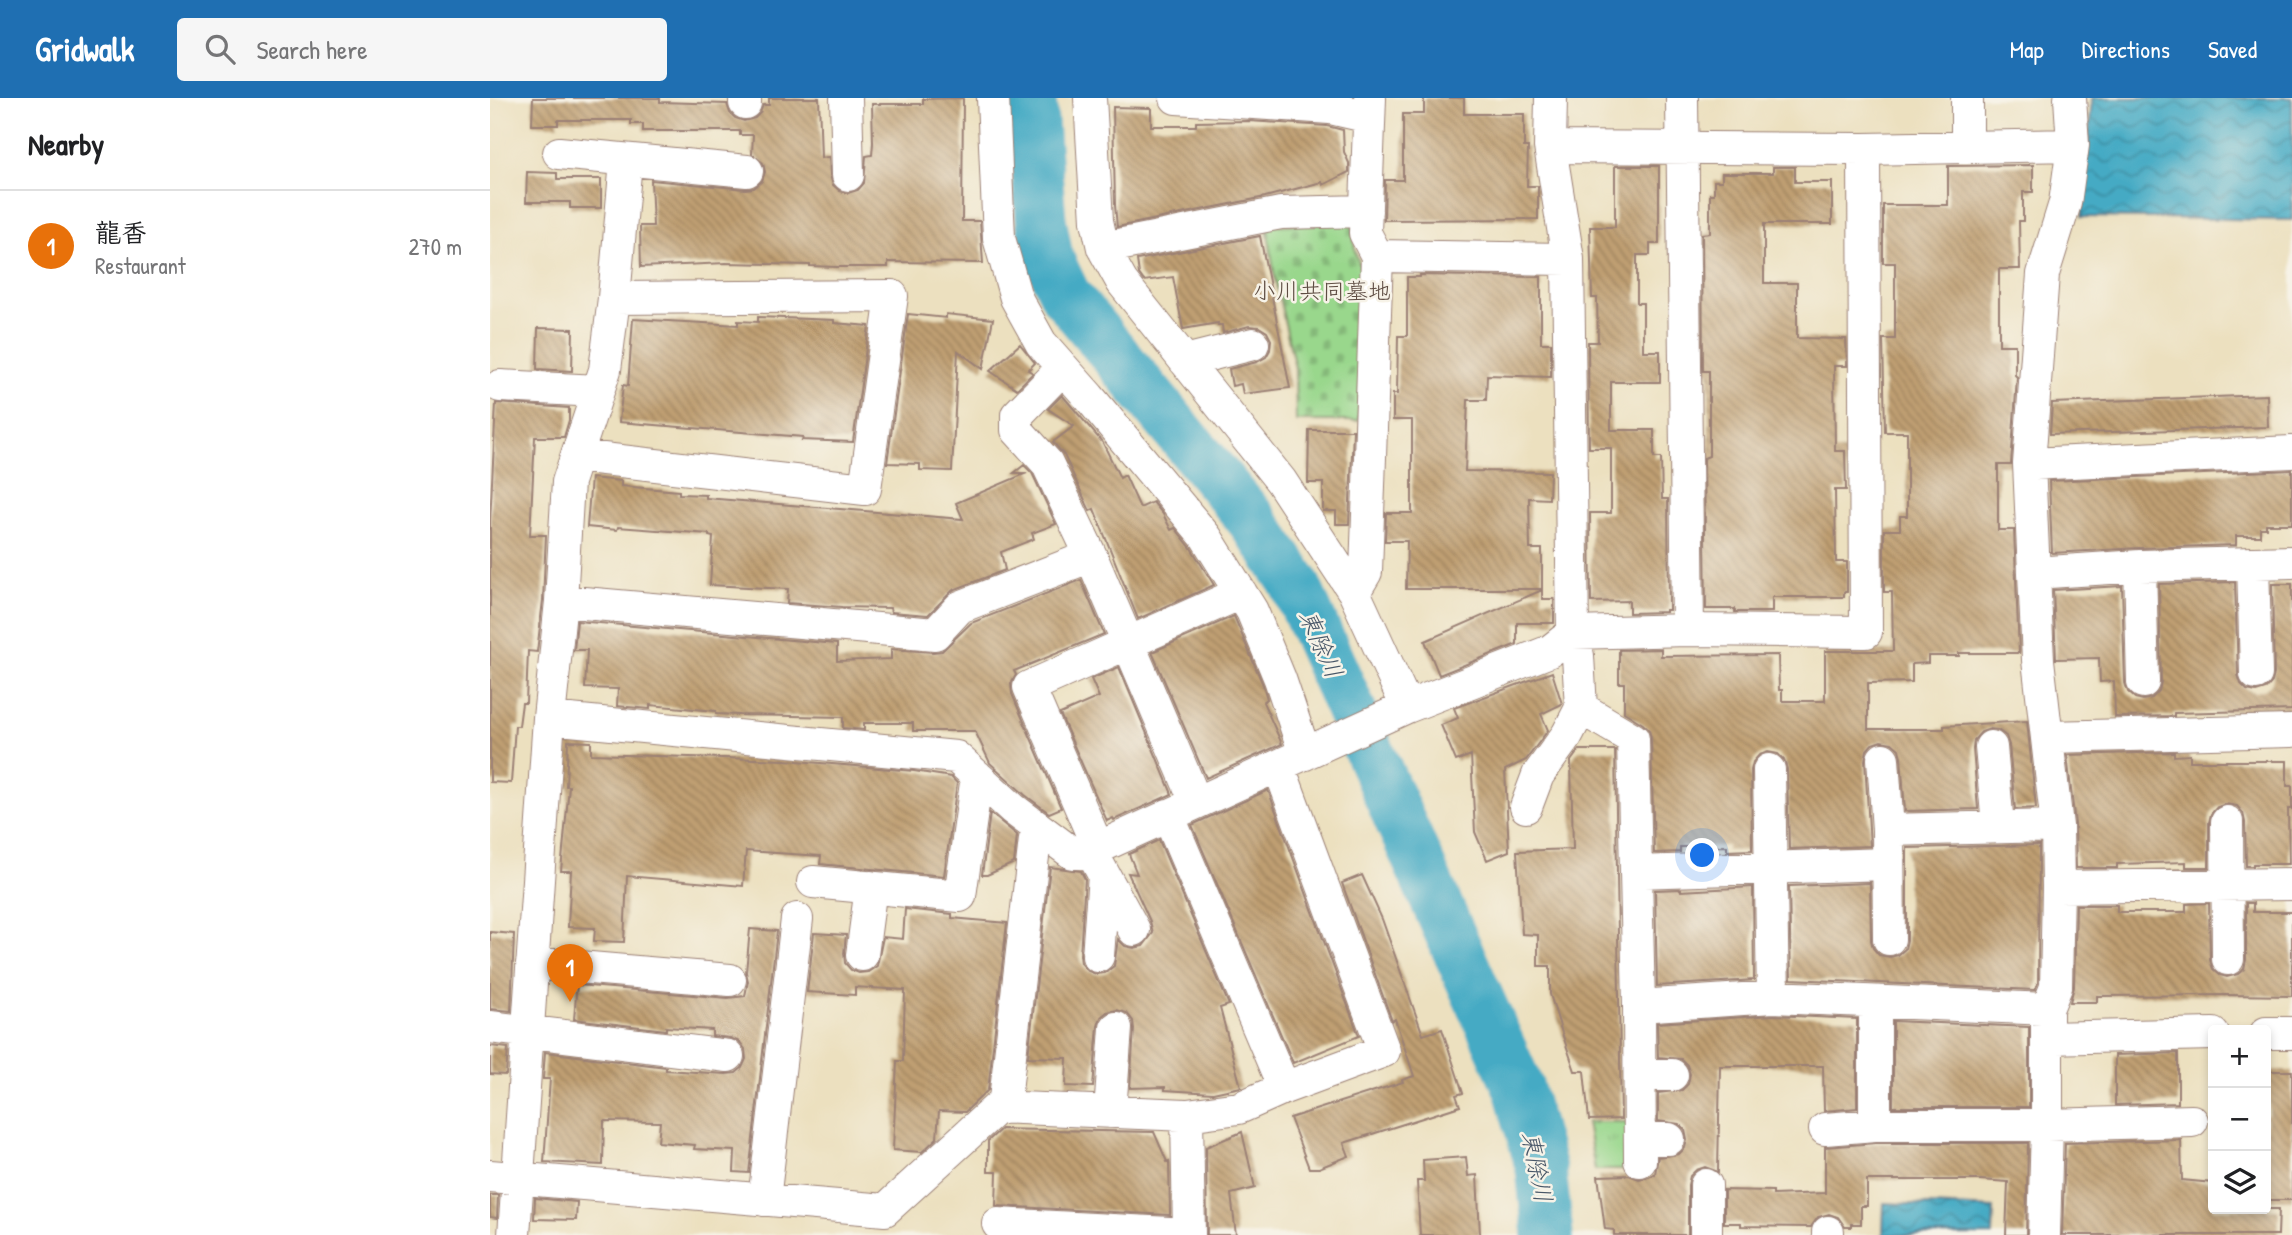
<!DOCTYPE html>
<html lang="en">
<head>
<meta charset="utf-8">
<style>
  body { margin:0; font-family:"Patrick Hand","Klee One",sans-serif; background:#f6f6f6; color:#202124 }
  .controls { position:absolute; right:21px; bottom:21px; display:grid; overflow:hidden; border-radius:7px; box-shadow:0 4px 10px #0003 }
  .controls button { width:63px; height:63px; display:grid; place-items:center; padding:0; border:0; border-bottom:2px solid #e0e0e0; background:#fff; color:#202124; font:35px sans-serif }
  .you { position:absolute; left:1213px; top:758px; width:24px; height:24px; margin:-18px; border:5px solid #fff; border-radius:50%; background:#1a73e8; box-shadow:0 0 0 10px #1a73e833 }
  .badge { display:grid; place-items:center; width:46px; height:46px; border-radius:50%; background:#1f6fb2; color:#fff; font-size:23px; font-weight:700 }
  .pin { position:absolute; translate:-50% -58px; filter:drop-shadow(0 2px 4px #0008) }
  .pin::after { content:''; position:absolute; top:37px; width:24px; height:21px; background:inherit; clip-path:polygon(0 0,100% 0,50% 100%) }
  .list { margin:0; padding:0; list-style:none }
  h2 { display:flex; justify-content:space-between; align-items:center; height:91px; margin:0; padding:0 28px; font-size:30px }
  h2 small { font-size:23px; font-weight:400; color:#757577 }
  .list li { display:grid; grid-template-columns:46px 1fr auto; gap:21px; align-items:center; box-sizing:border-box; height:112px; padding:0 28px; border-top:2px solid #e0e0e0 }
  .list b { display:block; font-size:26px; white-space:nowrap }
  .list p { margin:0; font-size:23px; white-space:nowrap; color:#757577 }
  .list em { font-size:23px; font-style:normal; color:#757577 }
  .icon { flex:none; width:38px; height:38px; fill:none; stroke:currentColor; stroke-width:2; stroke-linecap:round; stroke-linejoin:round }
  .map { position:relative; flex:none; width:1802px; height:1137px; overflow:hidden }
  header { display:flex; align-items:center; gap:42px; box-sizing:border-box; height:98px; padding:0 35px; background:#1f6fb2; color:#fff }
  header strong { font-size:33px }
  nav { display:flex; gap:38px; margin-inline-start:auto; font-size:24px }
  .search { width:490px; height:63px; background:#f6f6f6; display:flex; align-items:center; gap:18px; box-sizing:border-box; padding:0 24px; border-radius:7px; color:#757577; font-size:26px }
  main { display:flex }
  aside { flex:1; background:#fff }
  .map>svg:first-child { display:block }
</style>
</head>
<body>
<header>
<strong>Gridwalk</strong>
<div class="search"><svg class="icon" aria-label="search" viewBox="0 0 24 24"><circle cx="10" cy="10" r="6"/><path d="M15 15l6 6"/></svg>Search here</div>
<nav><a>Map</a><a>Directions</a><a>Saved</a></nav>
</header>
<main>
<aside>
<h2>Nearby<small></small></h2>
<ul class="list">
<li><span class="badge" style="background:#e8710a">1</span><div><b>龍香</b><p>Restaurant</p></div><em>270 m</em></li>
</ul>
</aside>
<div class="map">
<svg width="1802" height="1137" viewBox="0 0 1802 1137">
  <defs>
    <pattern id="cemetery-stones" width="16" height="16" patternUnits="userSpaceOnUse" patternTransform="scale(1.75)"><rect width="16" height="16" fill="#99d78c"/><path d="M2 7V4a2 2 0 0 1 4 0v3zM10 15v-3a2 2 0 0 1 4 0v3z" fill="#85b879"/></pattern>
    <pattern id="park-tufts" width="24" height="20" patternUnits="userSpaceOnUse" patternTransform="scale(1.75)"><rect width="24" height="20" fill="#99d78c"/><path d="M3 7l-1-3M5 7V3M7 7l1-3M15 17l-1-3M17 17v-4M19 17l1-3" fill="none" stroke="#85b879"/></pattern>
    <pattern id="water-waves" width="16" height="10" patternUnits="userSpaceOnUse" patternTransform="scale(1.75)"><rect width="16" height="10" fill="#44aac4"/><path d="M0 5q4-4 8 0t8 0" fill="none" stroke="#3b8a9f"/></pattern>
    <pattern id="building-back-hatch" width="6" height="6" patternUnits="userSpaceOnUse" patternTransform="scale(1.75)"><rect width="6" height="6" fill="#bf9f72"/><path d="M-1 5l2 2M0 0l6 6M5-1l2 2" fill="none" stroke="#9d815e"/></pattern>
  </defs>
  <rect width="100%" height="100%" fill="#f7f3e8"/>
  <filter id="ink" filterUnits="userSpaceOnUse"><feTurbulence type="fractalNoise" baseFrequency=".0143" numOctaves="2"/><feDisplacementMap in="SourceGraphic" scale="14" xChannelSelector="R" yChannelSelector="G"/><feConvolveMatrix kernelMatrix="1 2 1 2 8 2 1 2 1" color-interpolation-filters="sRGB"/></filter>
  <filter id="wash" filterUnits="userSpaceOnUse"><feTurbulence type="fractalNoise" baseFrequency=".00686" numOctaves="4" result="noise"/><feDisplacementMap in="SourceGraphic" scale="28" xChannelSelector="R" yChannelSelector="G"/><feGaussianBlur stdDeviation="1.57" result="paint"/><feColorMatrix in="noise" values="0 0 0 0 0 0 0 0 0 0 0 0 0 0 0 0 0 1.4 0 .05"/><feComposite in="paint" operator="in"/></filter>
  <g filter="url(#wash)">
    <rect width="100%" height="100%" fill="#ece0bf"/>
    <path fill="url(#cemetery-stones)" stroke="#727b5c" stroke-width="2" d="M862,123L865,153L877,189L868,323H806L805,270L785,181L777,128Z"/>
    <path fill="url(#park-tufts)" stroke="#727b5c" stroke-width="2" d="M1097,1024H1139L1140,1072H1105Z"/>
    <path fill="url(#water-waves)" stroke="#476478" stroke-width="2" d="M1602,0H1802V122L1592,119Z
      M1394,1105L1504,1110L1503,1137H1393Z"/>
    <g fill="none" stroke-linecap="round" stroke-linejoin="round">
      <path stroke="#44aac4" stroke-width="51" d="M541,0L551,121L558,160L576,198L762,422L804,484L1029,991L1051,1071L1058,1137"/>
    </g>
    <g id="blocks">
      <path fill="url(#building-back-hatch)" d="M43,0H170V4L237,6L240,15L245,20L254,23L265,20L270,15L273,7H279V0H329L331,60L339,59L340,77L343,87L350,93L358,95L368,92L374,85L376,58L382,57L383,45L382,6H433V1L473,0L472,123H490L493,165L398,164V169H348L320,168V167L236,165L151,169L150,128H163L161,82L255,91L264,90L272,83L275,74L273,65L262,56L263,37H250V33H153V26H141V22H68V27H42Z
        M934,0H974V16H1034V49H1038L1037,88H1048V121L894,122L895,82H913V16H934Z
        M623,9L661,10V28H706V24L759,23L837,28L853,32L854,54L859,65V74L833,87L832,84L775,99L627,129L625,107Z
        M1543,67V94H1533V123H1529L1530,171H1509V247H1525V277L1527,279L1521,367H1508V432H1524L1529,555H1469V558H1438V565L1422,566V584L1378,585V631H1454V628L1537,623L1546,710L1525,711L1519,647L1516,638L1508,632L1500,631L1491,634L1484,642L1483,651L1488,711L1415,713L1411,659L1409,651L1402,645L1391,643L1382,646L1377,652L1375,662L1380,748L1299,751L1297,671L1294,662L1288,656L1278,654L1269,657L1263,664L1261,672L1262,752L1237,753V748L1190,749V754L1164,755L1161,640L1159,632L1153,626L1134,614V585H1129V552L1171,551V558L1288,557L1289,592H1292V603H1335V553H1403L1402,494H1394V432H1410V418H1417V334H1395L1393,241H1405V165H1393V107H1458V68Z
        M1125,68H1169V146H1160V157H1147V205H1153V253H1170V284H1121V332H1164V360H1171L1172,401H1178L1179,512H1176V514L1139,515V503L1101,504L1100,415H1121V350H1099L1098,246V244H1108L1107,200H1102L1100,129H1125Z
        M1283,69H1305V84H1342V126H1274V185H1307V240L1356,241L1357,268H1344L1345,353H1355L1356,392H1345L1346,464H1357V494H1354V499H1282V514H1245V511H1216L1214,360L1219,358V273H1213L1212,136L1220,135V96H1224V83H1232V75H1283Z
        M37,74L67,75V81H111V110H80V104H36Z
        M770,138L800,290L753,296L751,286L742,288L739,271L767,264L776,259L780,252L781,242L777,234L769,229L759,228L733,235L732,227H728V225L693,231L683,179L654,183L649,176L647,162Z
        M930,177L1051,179V245H1061V279L997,277L996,302H978L975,373L1060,374L1059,401L1039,400L1040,451H1052V491H916L917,443H895L896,415H922V322H903V296H907L908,238H917V179H930Z
        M418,216L456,220V216L503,221L493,271L468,253L462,373L430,372V366L397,365Z
        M268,219L344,222V225L379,228L363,344L312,342L313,339L129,324L133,287L138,288L143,221L248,227V223L268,224Z
        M48,230L83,231L82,273L47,271Z
        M530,246L545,265L538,272L543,275L527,291L500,273Z
        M572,297L613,345L630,380L635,377L650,410L663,404L673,416L681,432L685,430L701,450L724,487L648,521L604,411L600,413L574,357L563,344L584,328L558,311Z
        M1777,297L1778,329L1560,336L1562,305Z
        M6,305L79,310V322L74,339H45L40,437H56L53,502L47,554L38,553L36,605H32L29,628H25L21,685L0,684V424Z
        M819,332H863L859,426H846V413H833V385H818Z
        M534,367L542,375L566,426L542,435L544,441L511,454L515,472L463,492L438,517L401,514L400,510L352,509L297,505L298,491L220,487L223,439L219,438V436L128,429L127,432L97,429L101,380L131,383V388L189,393V396L216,397V400L473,421L466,405L537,375H524Z
        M1802,372V426H1776V430H1770V438H1746V447L1649,450L1562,455L1559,383Z
        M591,482L614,536L524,573L526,577L521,586L522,596L571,710L559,715L535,697L500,665L485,633H423V625H374V632L353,630V619L250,617L226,616V613L160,607V611L127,608L128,591L95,590L97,552H84L87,523L347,546V563L401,561V551L443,554L452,553L481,525Z
        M1745,484L1748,577L1751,586L1757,592L1766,594L1776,591L1782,584L1784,576L1782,486H1802V612L1684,615V618L1625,619L1624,583L1610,584L1609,560L1566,561L1563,492L1632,488L1635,585L1638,594L1645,600L1653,602L1662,600L1669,593L1671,584L1669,486Z
        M1052,492V501H1064V525H1027V546L949,577L935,543Z
        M744,518L773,587L777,601L773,604L792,646L716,680L662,554Z
        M629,569L682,696L624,722L623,720L617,723L570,616L609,599L601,581Z
        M1062,574L1072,606L1051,616L1058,632L1036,662L1015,672L1019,753L997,762L985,734L981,657L966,663L951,627L968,620L964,610Z
        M78,643L101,644V656L295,662L424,673L461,679L467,685L454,778L330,766L331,758L256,753L253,788L137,778L134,844L104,843L105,830L78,829L81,773H71L79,688H76Z
        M1089,652H1125L1131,1021L1099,1022L1094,973H1085L1072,935L1060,896V868H1048V837L1032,836L1027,753L1083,751L1081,663Z
        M1684,654V658L1700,657V663H1797V688H1802V711H1798L1799,766H1763V768H1756L1755,724L1753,715L1747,708L1736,706L1727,709L1721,716L1719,724V769H1696V764L1627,766V770H1586L1585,726L1577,657Z
        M778,692L869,938L803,965L702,727Z
        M500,715L527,737L524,765L497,777H492Z
        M669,742L739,907L730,910L751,989L723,995L675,992V989L640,990L644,931L643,923L637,915L627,912L617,914L611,919L608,928L603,989L576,988L577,960L538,959L560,769L591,773L595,781L590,857L591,865L598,873L606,876L615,875L624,868L628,841L635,848L644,850L653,848L663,835L660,823L638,775L647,776L639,756Z
        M1549,747L1548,885L1545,892L1301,881L1299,788L1380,785L1381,842L1383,850L1389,857L1400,859L1408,857L1415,851L1417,842V750Z
        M872,777L892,821L933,937L952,931L973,995L966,997L970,1008L854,1045L859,1058L829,1070H819L800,1020L913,984L912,982L924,978L905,921L902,923L852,785Z
        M1263,789L1264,882L1167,888L1165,792L1191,791V793Z
        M1719,805L1720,862L1723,871L1730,877L1737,879L1748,876L1754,871L1756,862V805H1763V814H1802V898L1738,897L1607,898V904H1580L1584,889L1586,807H1627V814H1696V806Z
        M415,811L462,816V820L517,825L498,992L475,1014L449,1013L447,1040L432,1054L403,1052L407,963H413L415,892L365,889V897L317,894L324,835L356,837L354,855L355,865L361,872L369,875L378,874L387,868L393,839L413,841Z
        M260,831L287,833L259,1075L244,1074L245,1053L204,1051L205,1047L168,1044L170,1024L114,1023L113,1067L54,1064L60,981H53L55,954L176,969V972L236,976L246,975L252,970L256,961L255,951L250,944L240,940L222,938V932L176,929V932L84,921L87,887L238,900L255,898L258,883L256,874Z
        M0,834L24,836L21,913L0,911Z
        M1283,917L1367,921V1010L1334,1013L1333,968H1230L1228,1074L1215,1069L1206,1072L1200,1078L1198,1087V1137H1124V1132L1115,1131L1108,1078L1139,1077L1149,1081L1159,1079L1165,1076L1168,1059L1189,1056L1195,1050L1197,1042L1195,1032L1189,1026L1168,1023V995L1192,992L1198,986L1200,976L1197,967L1191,961L1168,959L1167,925Z
        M1403,923L1539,929V1009H1403Z
        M0,948L18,950L16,977L0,976Z
        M1688,955V1005L1625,1007V957Z
        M1779,973H1802V1102H1776V1017H1779Z
        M511,1031L664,1034L677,1064L679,1063L680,1117L506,1108L507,1074H498V1043Z
        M752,1034L765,1090L741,1096L746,1137H717L716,1049Z
        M1691,1042L1692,1082L1723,1085V1111H1789L1788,1137H1572L1575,1045Z
        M1386,1045H1538L1536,1137H1516L1518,1084L1491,1082H1377V1108H1371V1126H1361V1129H1355L1348,1119L1339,1116L1328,1119L1321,1129L1251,1128V1125H1234V1092L1283,1093V1097L1335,1095V1049Z
        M976,1059L978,1078L987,1077L990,1137H930L927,1083H934L933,1062Z
        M0,1097H8L7,1120L0,1119Z
        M45,1100L87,1104L86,1122L44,1121Z"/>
    </g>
  </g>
  <g filter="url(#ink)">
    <use href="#blocks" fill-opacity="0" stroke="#9b8075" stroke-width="2"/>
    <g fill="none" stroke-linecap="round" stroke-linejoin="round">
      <defs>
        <path id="minor" d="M356,0L358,77
          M503,0L509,140L526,200L551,245L599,299L716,439L762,513L790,581L815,656
          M600,0L607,123L613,150L632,184L791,383L864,494L917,609
          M686,0L840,10L879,19
          M1061,0L1060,49L1078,161L1083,535L1088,558L1091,610L1143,641L1149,908L1150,1063
          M1192,0L1198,532
          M1477,0V49
          M255,5V0
          M1060,49L1374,51L1583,47
          M69,55L257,73
          M613,150L791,115L876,113
          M887,158L1078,161
          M124,200L136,63
          M695,263L763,246
          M573,270L527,317V332L557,365L601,458L706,704
          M10,288L108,293
          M1539,366L1802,354
          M1763,465L1766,576
          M1650,468L1653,584
          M1544,475L1650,468L1802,464
          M864,494L876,474L887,158L875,135L880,0
          M71,503L445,536L470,509L601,458
          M59,620L466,659L523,711L582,755L601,753L917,609L1060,553L1083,535L1198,532L1376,534L1374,51
          M1558,639L1802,633
          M1501,649L1508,728
          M1393,661L1398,732L1399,841
          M1279,672L1283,899
          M1036,709L1048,677L1077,637L1091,610
          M678,717L794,990
          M1737,724L1738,861
          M1398,732L1567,728
          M608,750L539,589L751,495
          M601,753L644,832
          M1146,774L1397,766
          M323,784L470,798L487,678
          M1568,789L1802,786
          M372,857L381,789
          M608,858L614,777
          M42,865L240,882
          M1385,905V1027
          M1149,908L1283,899L1557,911
          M0,929L238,958
          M1776,935H1802
          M1557,940L1723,936
          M1150,977H1182
          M514,1010L545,741
          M620,1014L626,930
          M697,1017L699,1137
          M1335,1031L1385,1027H1557L1702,1023
          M1150,1041H1179
          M0,1078L395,1112L508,1009L697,1017L749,1010L794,990L894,953L789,669
          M1216,1087V1137
          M274,1102L307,821
          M508,1126L699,1136
          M1338,1134V1137
          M24,1137L59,620L71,503L78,384L115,272L124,200L402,198L375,391L87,358
          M1554,1137L1557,1027V911L1566,889L1568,789L1567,728L1548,562L1539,366L1553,176L1575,105L1583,47L1580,0"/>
      </defs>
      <use href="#minor" stroke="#9b8075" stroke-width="34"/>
      <use href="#minor" stroke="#fff" stroke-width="32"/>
    </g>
  </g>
  <g text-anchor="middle" stroke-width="5" stroke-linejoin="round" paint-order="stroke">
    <g font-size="23" fill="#5e4d43" stroke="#f7f3e8">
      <text x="832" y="201">小川共同墓地</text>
    </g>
    <g font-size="24" font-style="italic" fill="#485768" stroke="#f7f3e8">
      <text transform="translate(831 546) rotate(66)" y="8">東除川</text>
      <text transform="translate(1047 1069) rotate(79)" y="8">東除川</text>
    </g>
  </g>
</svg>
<div class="controls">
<button>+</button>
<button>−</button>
<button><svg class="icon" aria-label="layers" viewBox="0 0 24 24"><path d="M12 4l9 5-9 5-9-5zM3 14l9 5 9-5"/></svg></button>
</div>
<div class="you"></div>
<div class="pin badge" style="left:80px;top:904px;background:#e8710a">1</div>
</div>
</main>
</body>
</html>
